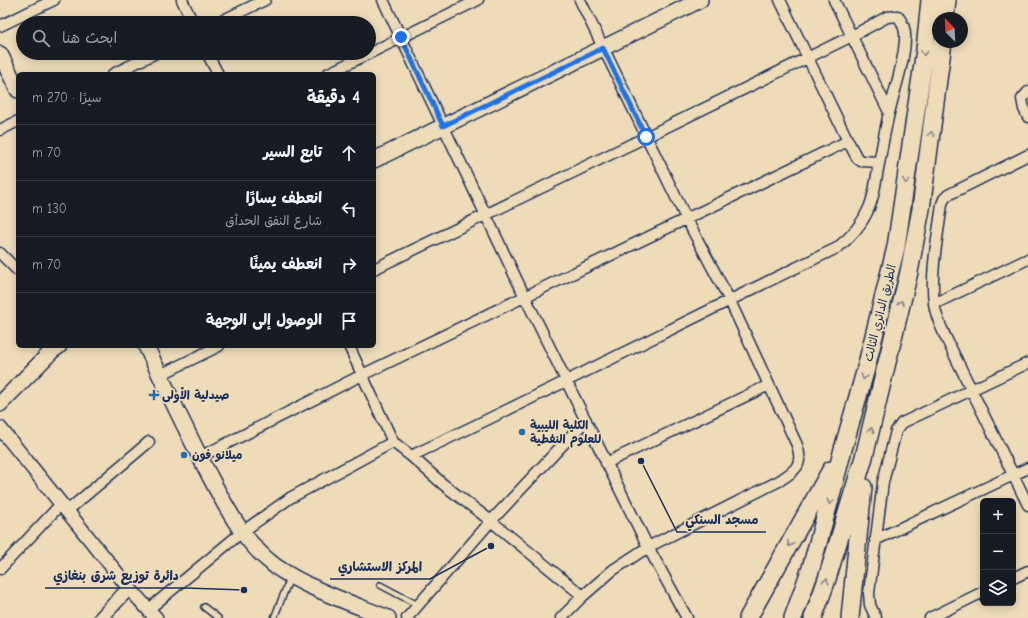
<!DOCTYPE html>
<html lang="ar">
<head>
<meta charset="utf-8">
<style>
  body { margin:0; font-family:"Comic Neue","Playpen Sans Arabic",sans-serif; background:#242831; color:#f1f3f6; direction:rtl }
  .controls { position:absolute; right:12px; bottom:12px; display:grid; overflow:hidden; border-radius:6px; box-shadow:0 2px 10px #0003 }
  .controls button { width:36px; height:36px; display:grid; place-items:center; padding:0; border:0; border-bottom:1px solid #363941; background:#171b24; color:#f1f3f6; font:20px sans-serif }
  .compass { position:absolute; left:932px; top:12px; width:36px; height:36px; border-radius:50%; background:#171b24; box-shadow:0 2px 10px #0003; rotate:336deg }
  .stop { position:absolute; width:12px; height:12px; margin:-9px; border:3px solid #1a73e8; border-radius:50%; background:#fff }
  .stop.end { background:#1a73e8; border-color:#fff; box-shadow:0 1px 4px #0008 }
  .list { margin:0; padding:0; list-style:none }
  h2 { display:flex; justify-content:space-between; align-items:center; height:52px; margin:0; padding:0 16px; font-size:17px }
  h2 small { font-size:13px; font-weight:400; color:#9ea1a6 }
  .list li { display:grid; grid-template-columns:26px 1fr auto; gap:12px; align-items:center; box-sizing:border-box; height:56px; padding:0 16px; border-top:1px solid #363941 }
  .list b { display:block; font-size:15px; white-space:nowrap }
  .list p { margin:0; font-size:13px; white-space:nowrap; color:#9ea1a6 }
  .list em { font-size:13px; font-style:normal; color:#9ea1a6 }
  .icon { flex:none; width:22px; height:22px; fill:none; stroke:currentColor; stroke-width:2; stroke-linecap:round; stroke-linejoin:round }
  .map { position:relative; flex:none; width:1028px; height:618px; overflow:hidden; direction:ltr }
  .search { position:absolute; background:#171b24; box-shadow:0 2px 10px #0003; left:16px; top:16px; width:360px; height:44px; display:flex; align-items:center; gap:10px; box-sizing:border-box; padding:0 14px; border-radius:22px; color:#9ea1a6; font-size:15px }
  .panel { position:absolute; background:#171b24; box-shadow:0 2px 10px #0003; left:16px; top:72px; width:360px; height:276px; border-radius:6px; direction:rtl }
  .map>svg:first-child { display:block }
</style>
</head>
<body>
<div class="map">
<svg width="1028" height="618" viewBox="0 0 1028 618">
  <rect width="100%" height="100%" fill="#eedcb9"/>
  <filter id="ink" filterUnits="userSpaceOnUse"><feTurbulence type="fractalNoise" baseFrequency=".025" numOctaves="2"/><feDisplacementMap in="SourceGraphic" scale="8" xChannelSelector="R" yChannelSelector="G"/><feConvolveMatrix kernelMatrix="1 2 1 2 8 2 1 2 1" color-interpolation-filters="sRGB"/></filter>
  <g filter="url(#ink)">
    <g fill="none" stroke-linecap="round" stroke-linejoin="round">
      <defs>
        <path id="service" d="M380,585L418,605
          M204,607L218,618
          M274,618L290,578"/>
        <path id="minor" d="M182,0L193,23
          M383,0L525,297L648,547L687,618
          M780,0L848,141L857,158L861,161L879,162
          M834,0L889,112
          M217,23L265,0
          M0,26L54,0
          M207,53L218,74
          M113,74L156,53
          M327,74L478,0
          M1028,92L1022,99L1024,109L1028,117
          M0,130L18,121
          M1028,155L948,195L944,199L942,204C938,236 930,271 934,303C935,315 941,327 946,338L1028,505
          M0,253L18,271
          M374,269L646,137L852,36L887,17L898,16C903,23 906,30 905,39C904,64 895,88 889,113C885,130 882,147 879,164C876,178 875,194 869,208C862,225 851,237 837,248C695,316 554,389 411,456
          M934,304L1028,259
          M349,346L393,442L411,456L444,485L491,521L583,596
          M160,375L219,346
          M200,457L362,375L848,141
          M606,463L769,385
          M67,511L149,442
          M875,540L1028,468
          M0,569L61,504
          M1013,578L1028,571
          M149,609L242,532L290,498L393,442
          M407,618L491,521L586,420
          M561,618L583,596L613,570L648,547L779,481C795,471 804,465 797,445L729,299L686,218L580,0
          M876,618L870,605L869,593L883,482L896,431L902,423L1028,363
          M930,618L983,592"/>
        <path id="tertiary" d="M0,428L129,588L156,618
          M101,618L129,588"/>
        <path id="secondary" d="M0,54L18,90
          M374,160L603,48L700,0
          M146,346C166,388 186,430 207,471C225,505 243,542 275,566C308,589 351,603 388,618
          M0,404L52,351L59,346"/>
        <path id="trunk" d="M945,18L947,0
          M748,618L831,470
          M793,618L811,568L829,503L843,449L865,372L896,247L925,50L930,0
          M813,618L826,582L864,457L909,272L921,209L943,42
          M850,618L863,487"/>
      </defs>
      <use href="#service" stroke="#1b2f5e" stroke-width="8"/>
      <use href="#minor" stroke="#1b2f5e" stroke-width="13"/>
      <use href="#tertiary" stroke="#1b2f5e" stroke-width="16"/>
      <use href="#secondary" stroke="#1b2f5e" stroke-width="18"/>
      <use href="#trunk" stroke="#1b2f5e" stroke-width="20"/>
      <use href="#service" stroke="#eedcb9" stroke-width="5"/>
      <use href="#minor" stroke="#eedcb9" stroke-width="10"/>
      <use href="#tertiary" stroke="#eedcb9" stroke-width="13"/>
      <use href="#secondary" stroke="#eedcb9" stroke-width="15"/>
      <use href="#trunk" stroke="#eedcb9" stroke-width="17"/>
    </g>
    <defs><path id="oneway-chevron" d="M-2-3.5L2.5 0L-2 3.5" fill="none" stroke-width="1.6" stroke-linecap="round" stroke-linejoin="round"/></defs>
    <g stroke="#84868c">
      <use href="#oneway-chevron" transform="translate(924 53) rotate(98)"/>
      <use href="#oneway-chevron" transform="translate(931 134) rotate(-82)"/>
      <use href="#oneway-chevron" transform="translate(906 181) rotate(98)"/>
      <use href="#oneway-chevron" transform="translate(901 303) rotate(-76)"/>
      <use href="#oneway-chevron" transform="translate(864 377) rotate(106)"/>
      <use href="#oneway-chevron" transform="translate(871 430) rotate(-76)"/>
      <use href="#oneway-chevron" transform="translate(830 502) rotate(105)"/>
      <use href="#oneway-chevron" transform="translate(790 544) rotate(119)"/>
      <use href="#oneway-chevron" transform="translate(826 581) rotate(-72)"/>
    </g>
  </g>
  <g fill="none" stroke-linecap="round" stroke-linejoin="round" filter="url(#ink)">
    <path stroke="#1a73e8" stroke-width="5" d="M401,37L443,126L603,48L646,137"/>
  </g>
  <g fill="#1f6fb2" stroke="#eedcb9" stroke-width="1.5">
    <path d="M152 389h4v4h4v4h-4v4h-4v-4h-4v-4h4z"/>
    <circle cx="522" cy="432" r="4"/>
    <circle cx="184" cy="455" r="4"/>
  </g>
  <g text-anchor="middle" stroke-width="3.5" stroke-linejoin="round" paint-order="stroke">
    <g font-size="12" fill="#1b2f5e" stroke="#eedcb9">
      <text transform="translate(880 313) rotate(-76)" y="4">الطريق الدائري الثالث</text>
    </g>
    <g font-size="12" font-weight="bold" fill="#1b2f5e" stroke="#eedcb9" text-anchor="start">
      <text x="162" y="399">صيدلية الأولى</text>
      <text x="530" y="429">الكلية الليبية<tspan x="530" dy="14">للعلوم النفطية</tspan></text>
      <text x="192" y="459">ميلانو فون</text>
    </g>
  </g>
  <path fill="none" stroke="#1b2f5e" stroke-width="1.5" d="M641 461L677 532H766M491 546L430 579H330M244 590L186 588H45"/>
  <g fill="#1b2f5e" stroke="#eedcb9" stroke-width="1.5">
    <circle cx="641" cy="461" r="4"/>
    <circle cx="491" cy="546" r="4"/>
    <circle cx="244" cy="590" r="4"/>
  </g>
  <g font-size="13" text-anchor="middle" font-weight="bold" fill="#1b2f5e" stroke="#eedcb9" stroke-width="3.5" stroke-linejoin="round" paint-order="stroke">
    <text x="722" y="524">مسجد السنكي</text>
    <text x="380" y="571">المركز الاستشاري</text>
    <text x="116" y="580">دائرة توزيع شرق بنغازي</text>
  </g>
</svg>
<div class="controls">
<button>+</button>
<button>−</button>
<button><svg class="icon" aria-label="layers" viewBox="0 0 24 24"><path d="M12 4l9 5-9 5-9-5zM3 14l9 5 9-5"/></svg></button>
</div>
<svg class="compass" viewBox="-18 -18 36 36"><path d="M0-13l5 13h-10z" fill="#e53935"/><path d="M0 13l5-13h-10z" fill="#9ea1a6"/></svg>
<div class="stop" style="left:646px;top:137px"></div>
<div class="stop end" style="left:401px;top:37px"></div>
<div class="search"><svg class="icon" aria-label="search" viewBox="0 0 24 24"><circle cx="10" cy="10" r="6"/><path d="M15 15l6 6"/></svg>ابحث هنا</div>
<section class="panel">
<h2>4 دقيقة<small>سيرًا · 270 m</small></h2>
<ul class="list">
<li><svg class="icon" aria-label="ahead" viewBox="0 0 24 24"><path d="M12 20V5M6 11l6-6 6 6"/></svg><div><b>تابع السير</b></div><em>70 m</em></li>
<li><svg class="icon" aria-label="left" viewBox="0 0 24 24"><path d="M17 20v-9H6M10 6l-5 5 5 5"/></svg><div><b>انعطف يسارًا</b><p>شارع النفق الحدأق</p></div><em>130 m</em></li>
<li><svg class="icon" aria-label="right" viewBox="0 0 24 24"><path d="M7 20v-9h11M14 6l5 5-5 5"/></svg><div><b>انعطف يمينًا</b></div><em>70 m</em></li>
<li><svg class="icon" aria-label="arrive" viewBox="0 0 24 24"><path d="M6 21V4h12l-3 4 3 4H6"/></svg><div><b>الوصول إلى الوجهة</b></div></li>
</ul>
</section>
</div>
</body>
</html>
